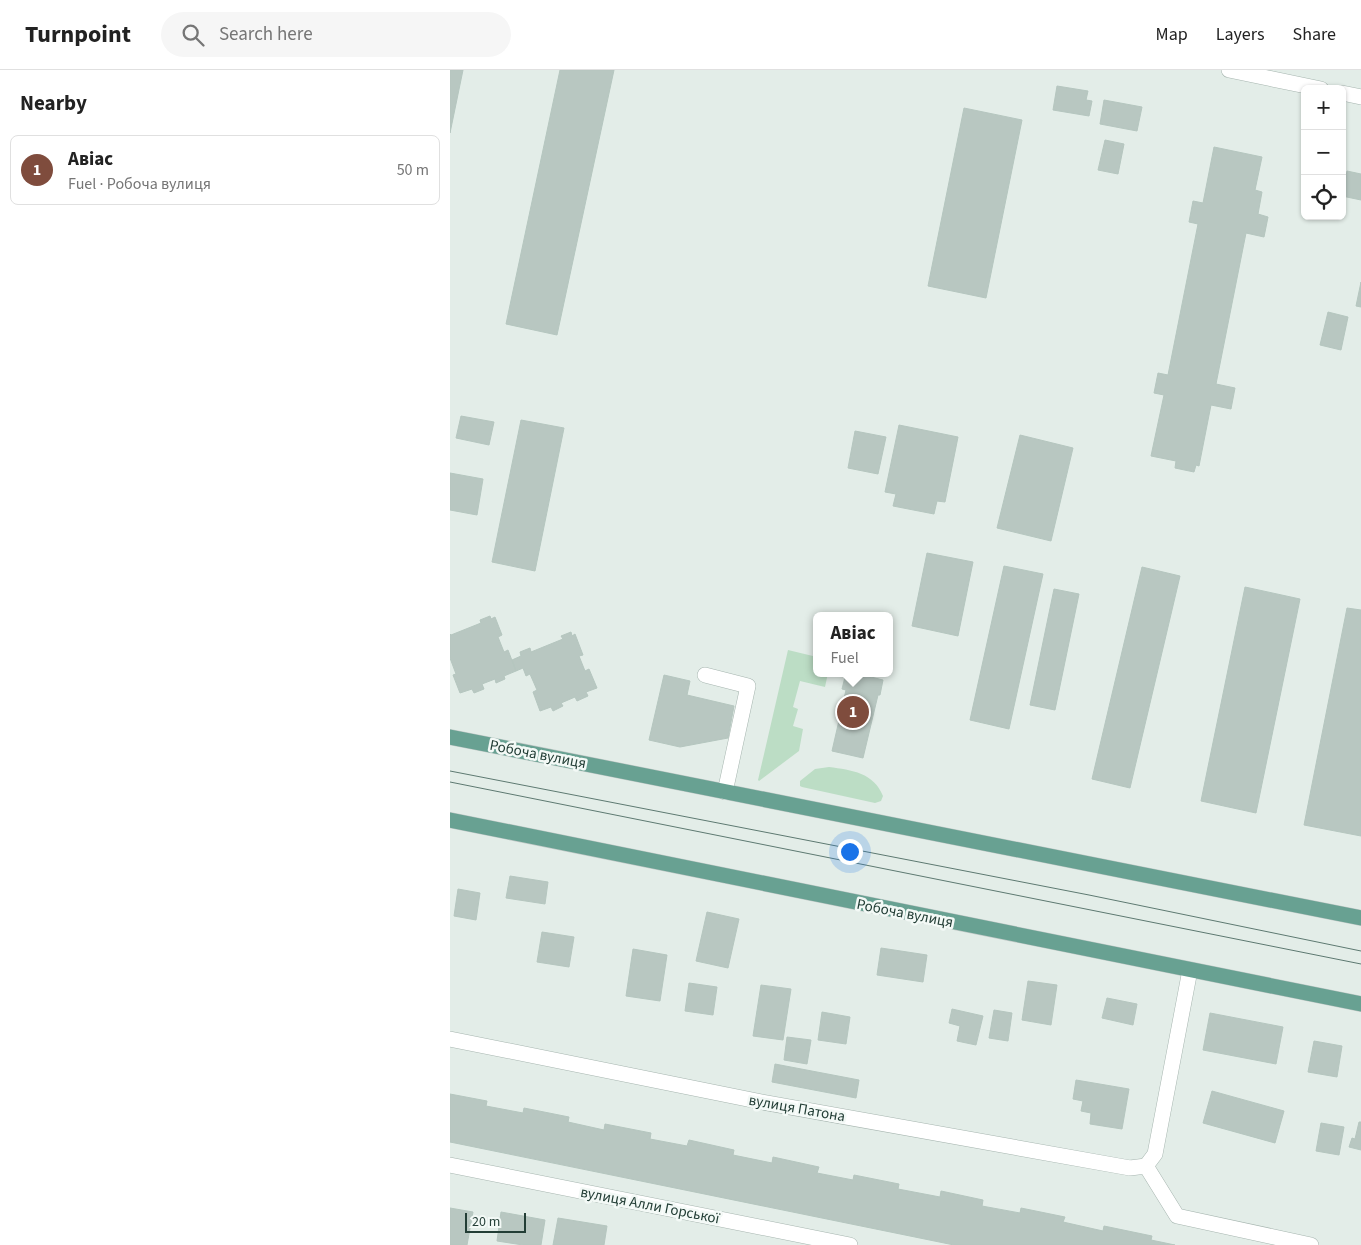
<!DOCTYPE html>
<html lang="en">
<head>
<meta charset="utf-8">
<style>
  body { margin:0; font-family:"Source Sans 3",sans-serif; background:#f6f6f6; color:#222 }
  .controls { position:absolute; right:15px; top:15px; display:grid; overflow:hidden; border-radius:8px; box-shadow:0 1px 4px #0004 }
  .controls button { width:45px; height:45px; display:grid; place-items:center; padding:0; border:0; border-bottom:1px solid #e0e0e0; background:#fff; color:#222; font:25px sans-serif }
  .scale { position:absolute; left:15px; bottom:12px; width:61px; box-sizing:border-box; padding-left:5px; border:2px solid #233e36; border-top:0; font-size:14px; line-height:18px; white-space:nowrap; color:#233e36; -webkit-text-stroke:4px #f3f9f6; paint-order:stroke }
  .you { position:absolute; left:399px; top:781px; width:18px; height:18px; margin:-12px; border:4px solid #fff; border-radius:50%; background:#1a73e8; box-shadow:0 0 0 8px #1a73e833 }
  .badge { display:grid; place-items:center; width:32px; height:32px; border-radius:50%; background:#7f4c3d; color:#fff; font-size:16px; font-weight:700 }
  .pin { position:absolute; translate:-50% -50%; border:2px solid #fff; box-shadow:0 1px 5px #0006 }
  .popup { position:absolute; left:363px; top:542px; width:80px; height:65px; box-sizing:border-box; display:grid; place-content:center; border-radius:8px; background:#fff; filter:drop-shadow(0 1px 4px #0005); font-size:16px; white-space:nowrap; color:#767676 }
  .popup b { font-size:19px; color:#222 }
  .popup::after { content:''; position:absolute; left:50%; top:100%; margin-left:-10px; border:10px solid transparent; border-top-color:#fff }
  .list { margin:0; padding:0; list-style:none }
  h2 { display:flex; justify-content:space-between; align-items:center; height:65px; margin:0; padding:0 20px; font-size:21px }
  h2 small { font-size:16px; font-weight:400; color:#767676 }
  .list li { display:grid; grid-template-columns:32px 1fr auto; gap:15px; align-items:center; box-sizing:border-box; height:70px; margin:0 10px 10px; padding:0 10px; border:1px solid #e0e0e0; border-radius:8px }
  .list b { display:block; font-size:19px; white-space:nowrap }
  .list p { margin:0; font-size:16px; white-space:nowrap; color:#767676 }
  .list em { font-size:16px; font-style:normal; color:#767676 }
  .icon { flex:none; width:28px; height:28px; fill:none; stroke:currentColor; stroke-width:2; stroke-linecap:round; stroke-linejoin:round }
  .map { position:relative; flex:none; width:911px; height:1175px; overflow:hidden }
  header { display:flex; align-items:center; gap:30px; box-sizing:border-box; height:70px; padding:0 25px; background:#fff; border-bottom:1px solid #e0e0e0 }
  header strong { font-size:24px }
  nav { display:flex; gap:28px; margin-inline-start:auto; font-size:18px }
  .search { width:350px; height:45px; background:#f6f6f6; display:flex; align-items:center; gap:12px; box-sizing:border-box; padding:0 18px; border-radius:28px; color:#767676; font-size:19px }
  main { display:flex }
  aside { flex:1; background:#fff }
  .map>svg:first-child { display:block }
</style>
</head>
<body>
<header>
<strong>Turnpoint</strong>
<div class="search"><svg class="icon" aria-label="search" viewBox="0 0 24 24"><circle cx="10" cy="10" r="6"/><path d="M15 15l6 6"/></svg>Search here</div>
<nav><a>Map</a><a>Layers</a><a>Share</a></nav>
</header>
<main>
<aside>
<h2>Nearby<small></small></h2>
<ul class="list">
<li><span class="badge">1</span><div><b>Авіас</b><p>Fuel · Робоча вулиця</p></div><em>50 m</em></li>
</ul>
</aside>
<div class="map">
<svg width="911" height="1175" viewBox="0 0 911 1175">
  <rect width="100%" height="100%" fill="#e3ede8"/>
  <path fill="#bcddc5" d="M338,580L367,587V603H378L375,617L350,611L343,637L348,639L343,656L353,659L349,681L309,711L308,710Z
    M379,697C402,700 424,703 433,726L431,731L425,733L352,717L350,716V711L365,699Z"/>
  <path fill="#b8c7c1" stroke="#b5c6bf" d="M0,0H13L0,63Z
    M110,0H164L107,265L56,254Z
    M607,16L638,21L636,30L642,31L639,46L603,40Z
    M654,30L692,37L687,61L650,54Z
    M514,38L572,50L536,228L478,216Z
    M655,70L674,74L668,104L648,100Z
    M764,77L812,87L805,120L812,122L808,144L818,147L814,167L796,163L766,314L785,318L781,339L761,335L749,396L746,395L744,402L725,398L726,391L701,386L714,325L704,323L708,303L718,305L748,154L739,152L743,131L753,133Z
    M897,101L911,104V130L892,126Z
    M911,212V237L906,236Z
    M878,242L898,247L891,280L870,275Z
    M11,346L44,352L39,375L6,368Z
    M71,350L114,358L85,501L42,492Z
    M449,355L508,367L495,432L487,431L484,444L443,436L446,424L435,422Z
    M405,361L436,367L428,404L398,398Z
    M570,365L623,378L601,471L547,458Z
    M0,403L33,409L27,445L0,440Z
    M477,483L523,492L508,566L462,556Z
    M554,496L593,504L559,659L520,650Z
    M692,497L730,506L680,718L642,709Z
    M795,517L850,529L806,743L751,731Z
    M604,519L629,524L605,640L580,635Z
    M897,538L911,540V766L854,755Z
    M40,546L41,549L45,547L52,565L48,567L54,582L58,580L66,601L54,606L55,609L46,613L45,609L32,614L34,619L24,623L22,619L10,623L3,605L6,604L0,588V564L1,565L31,553L30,550Z
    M121,562L122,566L125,564L133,585L129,586L135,601L139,599L147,618L136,622L138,626L127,631L125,627L111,633L113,636L103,641L101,637L90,641L83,622L87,620L80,604L76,606L73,598L66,601L62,590L71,586L70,582L80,578L81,582L113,569L111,566Z
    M396,603H405L433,610L430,625H428L413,688L382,681L396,620L392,619Z
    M214,605L240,611L237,625L284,636L278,668L230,677L199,670Z
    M60,806L98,812L95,834L56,828Z
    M8,819L30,823L26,850L4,846Z
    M257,842L289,849L278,898L246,891Z
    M92,862L124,867L119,897L87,892Z
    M431,878L477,885L473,912L427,905Z
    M183,879L217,885L210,931L176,926Z
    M578,911L607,915L601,955L572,950Z
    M239,913L267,917L263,945L235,941Z
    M311,915L341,919L333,970L303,966Z
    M657,928L687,934L683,955L652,948Z
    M502,939L533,946L526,975L507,971L510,956L499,953Z
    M544,940L562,943L558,971L539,968Z
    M372,942L400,947L396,974L368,970Z
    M760,943L833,957L826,994L753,980Z
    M337,967L361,970L357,994L334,990Z
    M864,971L892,976L887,1007L858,1002Z
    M325,994L409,1010L406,1028L322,1012Z
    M626,1010L679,1019L672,1059L640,1054L641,1043L631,1041L633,1031L623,1029Z
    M762,1021L834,1041L825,1073L753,1053Z
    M0,1024L37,1031L36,1036L73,1043L74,1038L119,1047L118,1052L154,1060L155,1054L201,1063L200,1069L237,1076L239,1070L284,1080L283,1085L322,1093L323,1087L369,1097L367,1103L403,1110L404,1105L449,1114L448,1119L490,1127L491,1121L533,1130L532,1136L570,1143L571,1138L615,1147L613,1152L653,1161L654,1156L702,1166L701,1170L725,1175H504L0,1072Z
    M909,1052H911V1080L899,1077L902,1068L905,1069Z
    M871,1053L894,1057L889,1085L866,1081Z
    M0,1138L23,1142L17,1175H0Z
    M51,1142L95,1150L91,1175H73L47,1171Z
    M108,1148L157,1156L154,1175H103Z"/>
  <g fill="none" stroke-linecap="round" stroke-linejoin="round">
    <defs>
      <path id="minor" d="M779,0L871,19
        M892,23L911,27
        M255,605L298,616L275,722
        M0,969L312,1032L680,1098L696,1096L705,1084L740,900
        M0,1095L400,1175
        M696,1096L727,1146L861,1175"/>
      <path id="major" d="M0,667L911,848
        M0,750L911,934"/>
    </defs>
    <use href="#minor" stroke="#a6b5af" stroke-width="16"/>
    <use href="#major" stroke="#c1c9c7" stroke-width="16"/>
    <use href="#minor" stroke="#fff" stroke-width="15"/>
    <use href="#major" stroke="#68a192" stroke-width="15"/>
    <path stroke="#5d7971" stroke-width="1" d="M0,701L639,825L911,881
      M0,712L911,894"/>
  </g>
  <g text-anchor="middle" stroke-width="5" stroke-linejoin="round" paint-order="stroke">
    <g font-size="15" fill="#233e36" stroke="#f3f9f6">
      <text transform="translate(88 684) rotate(11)" y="5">Робоча вулиця</text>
      <text transform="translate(455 843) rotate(11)" y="5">Робоча вулиця</text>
      <text transform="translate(347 1038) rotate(10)" y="5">вулиця Патона</text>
      <text transform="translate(200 1135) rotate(11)" y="5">вулиця Алли Горської</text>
    </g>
  </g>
</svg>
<div class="controls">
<button>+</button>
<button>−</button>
<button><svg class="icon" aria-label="locate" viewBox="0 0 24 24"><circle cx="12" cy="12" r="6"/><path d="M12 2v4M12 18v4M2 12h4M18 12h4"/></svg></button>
</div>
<div class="scale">20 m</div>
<div class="you"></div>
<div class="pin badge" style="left:403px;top:642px">1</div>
<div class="popup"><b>Авіас</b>Fuel</div>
</div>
</main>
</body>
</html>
